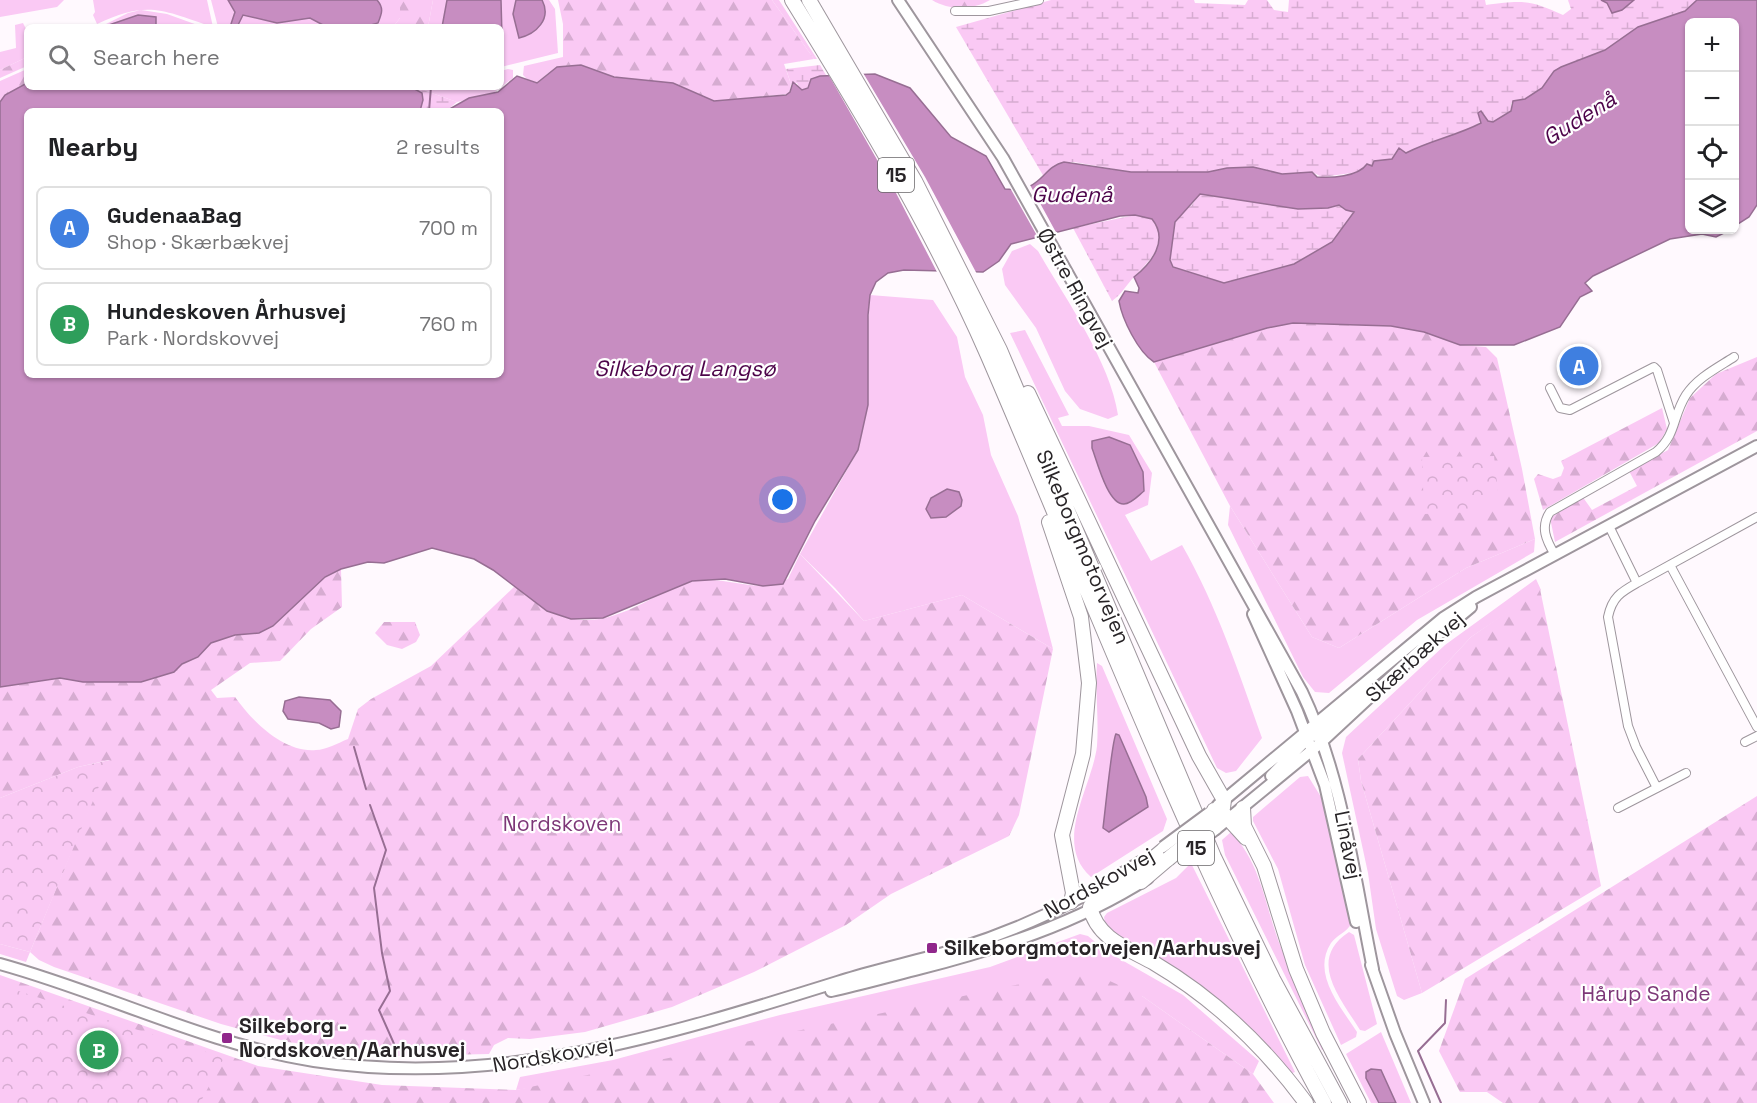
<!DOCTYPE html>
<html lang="en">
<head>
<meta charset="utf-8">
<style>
  body { margin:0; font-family:"Space Grotesk",sans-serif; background:#f2f2f2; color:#202124 }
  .controls { position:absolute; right:18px; top:18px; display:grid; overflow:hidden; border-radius:9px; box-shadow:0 2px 4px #0004 }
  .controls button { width:54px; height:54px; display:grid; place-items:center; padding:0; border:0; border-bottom:2px solid #e0e0e0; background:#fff; color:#202124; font:30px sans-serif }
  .you { position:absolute; left:783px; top:500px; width:21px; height:21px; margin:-15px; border:4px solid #fff; border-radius:50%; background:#1a73e8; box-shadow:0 0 0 9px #1a73e833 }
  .badge { display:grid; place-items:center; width:39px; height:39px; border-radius:50%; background:#b45309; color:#fff; font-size:20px; font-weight:700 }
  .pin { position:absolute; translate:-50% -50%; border:3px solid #fff; box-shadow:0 2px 6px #0006 }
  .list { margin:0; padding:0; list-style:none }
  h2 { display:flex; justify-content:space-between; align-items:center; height:78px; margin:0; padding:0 24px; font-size:26px }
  h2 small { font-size:20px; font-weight:400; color:#757577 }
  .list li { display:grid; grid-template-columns:39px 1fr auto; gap:18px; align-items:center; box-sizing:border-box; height:84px; margin:0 12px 12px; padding:0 12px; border:2px solid #e0e0e0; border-radius:9px }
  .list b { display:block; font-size:22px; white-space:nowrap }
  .list p { margin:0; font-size:20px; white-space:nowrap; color:#757577 }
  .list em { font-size:20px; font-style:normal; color:#757577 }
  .icon { flex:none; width:33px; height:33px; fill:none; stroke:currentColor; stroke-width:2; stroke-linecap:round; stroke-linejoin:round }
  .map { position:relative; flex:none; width:1757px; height:1103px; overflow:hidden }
  .search { position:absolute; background:#fff; box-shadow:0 2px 4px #0004; left:24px; top:24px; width:480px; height:66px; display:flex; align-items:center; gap:15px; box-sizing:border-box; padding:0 21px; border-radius:9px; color:#757577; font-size:22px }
  .panel { position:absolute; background:#fff; box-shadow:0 2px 4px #0004; left:24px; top:108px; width:480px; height:270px; border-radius:9px }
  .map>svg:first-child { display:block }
</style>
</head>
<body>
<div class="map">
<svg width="1757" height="1103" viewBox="0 0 1757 1103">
  <defs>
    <pattern id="forest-firs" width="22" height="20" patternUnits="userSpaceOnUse" patternTransform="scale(1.5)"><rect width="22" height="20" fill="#fac9f4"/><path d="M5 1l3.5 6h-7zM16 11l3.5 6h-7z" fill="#d6acd1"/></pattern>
    <pattern id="wetland-marsh" width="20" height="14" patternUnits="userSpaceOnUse" patternTransform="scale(1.5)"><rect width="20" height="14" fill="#fac9f4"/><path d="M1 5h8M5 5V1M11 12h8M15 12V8" fill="none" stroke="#d6acd1"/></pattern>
    <pattern id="park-crowns" width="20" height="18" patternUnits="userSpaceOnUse" patternTransform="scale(1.5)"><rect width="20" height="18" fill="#fac9f4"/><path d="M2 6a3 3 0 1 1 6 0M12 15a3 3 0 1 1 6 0" fill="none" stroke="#d6acd1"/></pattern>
  </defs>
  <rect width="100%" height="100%" fill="#fff9fe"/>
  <path fill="#fac9f4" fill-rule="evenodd" d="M0,0H64L57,7L0,17Z
    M93,0H207L213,27C162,10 148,0 97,24L93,15L95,12Z
    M211,0H400V18L393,27H218Z
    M433,0H549L555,9L558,53L501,67V27H428Z
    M772,0H779L817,59H814Z
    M141,10L167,14L203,27H156L155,17L100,27L128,13Z
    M23,23L27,31V57L0,70V52L16,48L15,25Z
    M563,57V66L547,74L537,83L530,82L523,75L524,66Z
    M508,69L513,70V78L492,94L457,102L426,91L424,87H501V71Z
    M1030,244L1038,251C1065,298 1110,361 1118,415L1108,419L1080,409L1065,391L1036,328L1005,285L1002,269L1012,251Z
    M870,295L933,300L957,337L965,377L983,415L991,455L1018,516L1053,649L962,595L864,621L835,588L800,554L858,450Z
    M1025,330L1069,415L1058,418L1062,426H1089L1129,435L1152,473L1148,505L1125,515L1151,561L1182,545C1217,606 1239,673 1262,738L1236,771L1226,773L1217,768L1010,333Z
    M1230,506L1312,637L1339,648L1466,568L1535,539L1534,552L1417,620L1329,693L1315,692L1303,677L1228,525Z
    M1536,579L1541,590L1471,637L1358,759L1361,781L1422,993L1404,1000L1397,996L1376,929L1368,873L1342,753L1346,737L1445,645Z
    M1097,663L1102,666L1167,819L1163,831L1091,877C1052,842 1092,788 1097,746C1099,719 1095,691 1097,663ZM1119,735L1146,796L1148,807L1103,828L1113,764L1114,737Z
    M1308,776L1321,797L1351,924C1347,932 1337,935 1331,943C1311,974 1341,1007 1357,1032L1356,1037L1341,1045L1305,965L1278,869L1253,821V817L1300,777Z
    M1231,832C1263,866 1265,909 1282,950C1295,984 1311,1016 1326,1049L1322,1050L1225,855L1222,840Z
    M1191,863L1295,1072L1290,1074L1249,1026L1186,977L1115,934L1105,922L1104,917L1107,913L1176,878Z
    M1349,932L1354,935L1377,1024L1365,1031L1360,1030C1341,999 1306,960 1349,932Z
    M1080,934L1088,936L1106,951L1183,995L1259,1061L1253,1074L1142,996L516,1090L520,1077L613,1060L780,1015L990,967Z
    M0,944L30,952L26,962L0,954Z
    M1381,1032L1411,1103H1371L1346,1054Z"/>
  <path fill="url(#forest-firs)" d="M400,0H433L428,27H393L400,18Z
    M558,0H772L814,59L784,64L791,84L789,94L714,101L673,83L614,77L581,65L563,66V24Z
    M932,0H990C973,10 950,11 932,0Z
    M27,57V66L0,78V70Z
    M27,69V83L5,95L0,102V81Z
    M1293,323L1391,326L1424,332L1460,345L1486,347L1497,358L1522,469L1535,539L1466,568L1339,648L1312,637L1230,506L1154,362L1267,328Z
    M1757,357V431L1555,542L1550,518L1582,496L1592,510L1637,486L1629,471L1668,450L1690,398L1716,374Z
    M1662,408L1667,429L1659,443L1543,510L1534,479L1538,474L1553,479L1561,476L1564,468L1561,461Z
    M800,554L864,621L962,595L1053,649L1019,815L1009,836L891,894L846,925L754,972L672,1007L585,1032L530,1039L508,1038L494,1045L489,1054L396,1056L288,1042L221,1024L54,967L39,960L30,952L109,760L78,767L0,798V687L32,680L60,678L99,682L174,672L182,664L198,657L211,643L235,635L296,604L325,577L341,569L342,607L311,629L280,661L250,663L211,690L217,698L235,697C252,721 283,753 316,750C326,750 338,743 348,739L358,709L371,699L431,666L515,586C558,619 582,632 635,607C655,598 672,585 694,581C718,577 738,585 762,586C770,586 780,581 788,579Z
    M1540,589L1601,886L1422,993L1361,781L1358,759L1471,637Z
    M384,622H415L420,635L416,642L402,649L387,645L375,633Z
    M1757,796V1103H1503L1487,1092H1460L1439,1051L1465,979Z
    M1068,974L1097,975L1142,996L1253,1074L1274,1103H0V975L258,1066L382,1085L516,1090Z"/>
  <path fill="url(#wetland-marsh)" d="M1051,0H1194L1195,3L1245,5L1248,0H1267L1274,10L1288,12L1289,0H1485L1486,5C1523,0 1530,0 1563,15L1571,9L1568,0H1697L1685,11L1638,27L1605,50L1561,67L1554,71L1542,88L1525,99L1511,103V111L1493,122L1488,121L1485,116C1475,134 1427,142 1406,153L1397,150L1392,159L1374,161L1372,166L1359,172L1322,177L1312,172L1282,174L1253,167L1227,168L1208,172H1131L1074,162L1058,163L1044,177L956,27Z
    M820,65L826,75L811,79L808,88L800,90L797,83L791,84L786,69Z
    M411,87H424L426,91L457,102L446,111H420L423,100L418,90Z
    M1199,194L1298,209L1328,208L1339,204L1346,210L1354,211L1332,242L1294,264L1224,283L1172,267L1170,261L1175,222L1179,215L1192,205Z
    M1135,215L1153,219C1170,242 1150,260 1135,276C1126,285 1122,294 1112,301L1073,228Z"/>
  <path fill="url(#park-crowns)" d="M1494,456L1498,492L1477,512L1424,514L1422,457Z
    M110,760L30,952L0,944V798L78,767Z
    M0,985L224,1058L200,1103H0Z"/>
  <path fill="#c78dc1" stroke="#976e93" stroke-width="1.5" fill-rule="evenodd" d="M228,0H377C384,8 382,13 378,23L364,27H346L323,25L310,18L277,23L243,15L237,27H230L235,12Z
    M447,0H501L502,36L501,27H442Z
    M516,0H542C552,19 536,34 519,38L513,14Z
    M1601,0H1634L1622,10L1612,13L1607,3Z
    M1697,0H1757V205L1749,217L1735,226L1734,22H1690V230H1730L1716,237L1702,234L1670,239L1593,276L1585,283L1592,291L1580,297L1560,327L1514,345H1460L1424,332L1391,326L1293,323L1267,328L1154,362C1138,352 1122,319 1119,301L1125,291L1138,293L1139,288L1134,277C1152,263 1169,240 1152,219L1135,215L1120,216L1011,244L999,261L983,272L904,270L888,273L876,282L870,295L868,315V405L858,450L815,521L783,584L763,586L725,579L692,581L603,618L571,619L547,611L493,570L474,559L432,548L384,563L368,562L341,569L325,577L273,626L259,633L235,635L211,643L198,657L182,664L174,672L141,682H83L60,678L0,687V102L5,95L27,83V87H411L422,93L423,100L420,111H27V375H501V111H446L469,98L498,92L517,76L537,83L557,67L581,65L614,77L673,83L714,101L786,95L790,92L793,82L802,90L808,88L811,79L820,76L875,74L910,88L951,137L986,156L1005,189C1043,193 1041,167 1064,162L1131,172H1208L1227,168L1253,167L1282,174L1312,172L1317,177C1331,178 1358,177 1367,164L1372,166L1374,161L1392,159L1399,148L1406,153C1431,140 1456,136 1481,123L1478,113L1481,111L1488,121L1493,122L1511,111L1513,101L1525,99L1542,88L1554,71L1561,67L1605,50L1638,27L1685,11ZM1200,194L1298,209L1328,208L1339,205L1346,210L1354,212L1332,242L1294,264L1224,283L1173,267L1170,260L1175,222Z
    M138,15L156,17V27H103Z
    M1109,437L1130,445L1143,472L1144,491C1138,496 1131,504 1124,504C1108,505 1097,461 1092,448V441Z
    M947,489L959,492L962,500L961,506L946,517L931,518L926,509L931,498Z
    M299,697L330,700L341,711L339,727L331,729L319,723L288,719L283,711L285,701Z
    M1116,734L1119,735L1146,797L1148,807L1109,832L1103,828C1105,813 1112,740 1116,734Z
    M1371,1069L1381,1070L1396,1103H1379L1366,1078V1072Z"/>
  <path fill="#fff9fe" d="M844,71L954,275L938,274L896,193L827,72Z
    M847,71H862L925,177L978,276L958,275Z
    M1029,183L1058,236L1040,241L1009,186L1017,187Z"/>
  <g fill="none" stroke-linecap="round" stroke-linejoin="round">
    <path stroke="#976e93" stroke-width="2" d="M429,111L431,87
      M354,747L366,789
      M370,805L386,850L374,888L382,953L390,991L379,1010L395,1046
      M1441,1103L1418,1051L1445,1023L1446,1000"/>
    <defs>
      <path id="street" d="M955,11H989L1039,0
        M1550,388L1560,408L1570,410L1654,367L1657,370L1674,423
        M1609,526L1637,583
        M1555,555C1546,540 1540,527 1550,512L1656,452C1677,434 1672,417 1686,395C1697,378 1717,368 1734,357
        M1670,565L1757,727
        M1745,742L1757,736
        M1657,788L1636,747L1628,726L1608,617C1612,597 1621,592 1637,583L1757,517
        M1618,808L1686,773"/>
      <path id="secondary" d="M898,0L1003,158L1302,692C1343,778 1354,877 1373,969
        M1253,614L1297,711L1325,785L1356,922
        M1316,736L1368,687
        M1271,776L1310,736
        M1218,805L1443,618L1476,597L1757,446
        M1216,829L1317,746L1429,642L1471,607
        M0,964C106,993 204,1044 314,1061C500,1089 671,1034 847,979C883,968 921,960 957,949C1021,929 1084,899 1140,862
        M1371,965L1395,1033L1424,1103
        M831,991C859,985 887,977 915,970C997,949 1076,924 1148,878"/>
      <path id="highway" d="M792,0C863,115 934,232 988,356C1097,608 1192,862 1324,1103
        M809,0L915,181L1000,350L1214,857L1273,979L1340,1103
        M1028,393L1199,756L1224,800L1223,808L1213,822
        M1049,522L1081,617L1089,683L1083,754L1062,835L1073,893L1071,902
        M1243,808L1244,826L1264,866L1296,969L1323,1033L1359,1103
        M1214,810L1224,814L1246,838
        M1175,840L1138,871L1093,902L1090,907C1097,939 1129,949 1154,963C1215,999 1264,1046 1306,1103
        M1141,882L1168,859"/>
    </defs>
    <use href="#street" stroke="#9e969d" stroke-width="10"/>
    <use href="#secondary" stroke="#9e969d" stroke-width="14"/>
    <use href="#highway" stroke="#9e969d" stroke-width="16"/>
    <use href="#street" stroke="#fff" stroke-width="8"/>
    <use href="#secondary" stroke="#fff" stroke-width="10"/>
    <use href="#highway" stroke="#fff" stroke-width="14"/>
    <defs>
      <path id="secondary-bridge" d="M1163,847L1209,813
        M1186,852L1216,829"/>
      <path id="highway-bridge" d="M1168,859L1213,822"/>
    </defs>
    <use href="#secondary-bridge" stroke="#9e969d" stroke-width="14" stroke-linecap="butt"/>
    <use href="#highway-bridge" stroke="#9e969d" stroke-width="16" stroke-linecap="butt"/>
    <use href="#secondary-bridge" stroke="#fff" stroke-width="10"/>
    <use href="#highway-bridge" stroke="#fff" stroke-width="14"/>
  </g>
  <g fill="#90278b" stroke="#fff" stroke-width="2">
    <rect x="926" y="942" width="12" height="12" rx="3"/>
    <rect x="221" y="1032" width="12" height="12" rx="3"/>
  </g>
  <g text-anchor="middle" stroke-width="4.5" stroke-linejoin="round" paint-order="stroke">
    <g fill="#fff" stroke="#686668" stroke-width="1.5">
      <rect x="878" y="158" width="36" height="34" rx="4.5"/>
      <rect x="1178" y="831" width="36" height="34" rx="4.5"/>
    </g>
    <g font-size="20" font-weight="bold" fill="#282427">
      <text x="896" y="182">15</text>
      <text x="1196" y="855">15</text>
    </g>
    <g font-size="21" fill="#282427" stroke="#fff">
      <text transform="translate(1075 288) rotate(61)" y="7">Østre Ringvej</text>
      <text transform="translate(1083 547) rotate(67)" y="7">Silkeborgmotorvejen</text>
      <text transform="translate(1415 657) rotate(-42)" y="7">Skærbækvej</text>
      <text transform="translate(1348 845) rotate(79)" y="7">Linåvej</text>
      <text transform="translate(1099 883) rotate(-29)" y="7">Nordskovvej</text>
      <text transform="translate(553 1055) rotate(-10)" y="7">Nordskovvej</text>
    </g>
    <g font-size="21" fill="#7d3778" stroke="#fff">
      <text x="562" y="831">Nordskoven</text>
      <text x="1646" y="1001">Hårup Sande</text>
    </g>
    <g font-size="21" font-weight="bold" fill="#282427" stroke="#fff" text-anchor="start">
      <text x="944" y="955">Silkeborgmotorvejen/Aarhusvej</text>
      <text x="239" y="1033">Silkeborg -<tspan x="239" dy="24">Nordskoven/Aarhusvej</tspan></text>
    </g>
    <g font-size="22" font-style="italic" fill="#4d044a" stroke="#fff">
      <text transform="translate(1579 118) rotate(-32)" y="8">Gudenå</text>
      <text x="1072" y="202">Gudenå</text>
      <text x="685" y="376">Silkeborg Langsø</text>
    </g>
  </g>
</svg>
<div class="controls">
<button>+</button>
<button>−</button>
<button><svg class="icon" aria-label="locate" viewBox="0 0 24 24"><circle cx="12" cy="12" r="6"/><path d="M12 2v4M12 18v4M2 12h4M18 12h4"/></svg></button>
<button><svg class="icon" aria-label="layers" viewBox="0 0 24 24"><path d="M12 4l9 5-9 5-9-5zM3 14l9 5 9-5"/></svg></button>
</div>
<div class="you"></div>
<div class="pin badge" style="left:1579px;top:366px;background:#3f7fe0">A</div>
<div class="pin badge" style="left:99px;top:1050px;background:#2e9e5b">B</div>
<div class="search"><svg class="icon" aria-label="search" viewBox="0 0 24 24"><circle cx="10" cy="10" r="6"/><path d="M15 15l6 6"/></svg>Search here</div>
<section class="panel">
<h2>Nearby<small>2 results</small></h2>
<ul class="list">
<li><span class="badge" style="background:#3f7fe0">A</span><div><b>GudenaaBag</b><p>Shop · Skærbækvej</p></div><em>700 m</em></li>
<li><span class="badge" style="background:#2e9e5b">B</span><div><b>Hundeskoven Århusvej</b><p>Park · Nordskovvej</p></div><em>760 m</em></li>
</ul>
</section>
</div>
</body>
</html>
